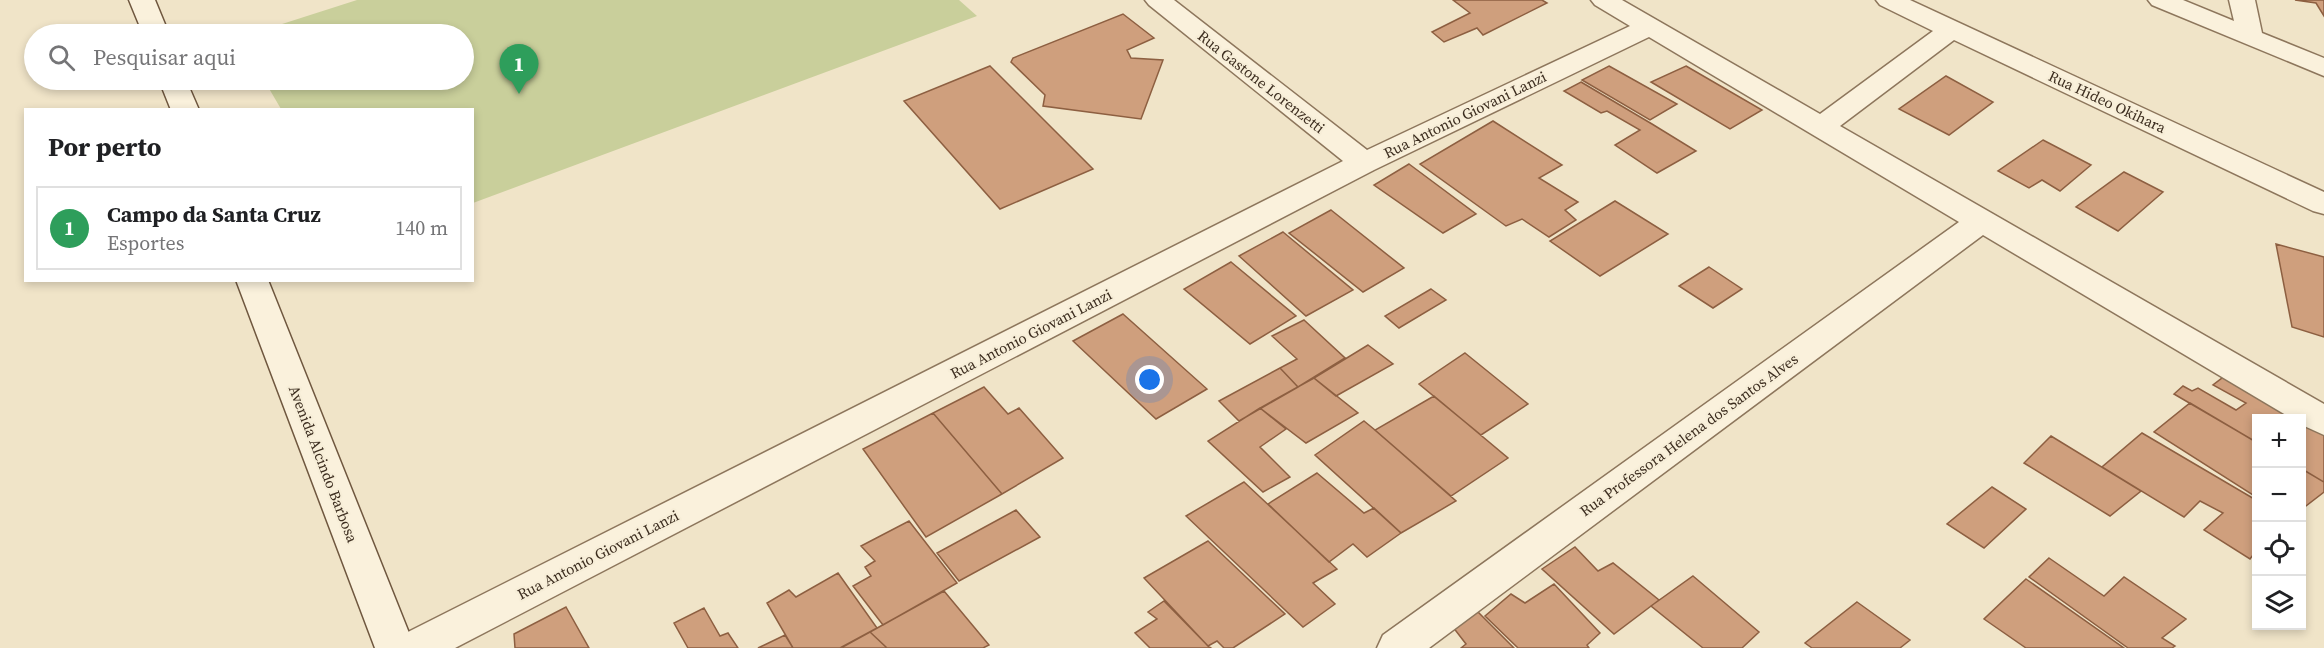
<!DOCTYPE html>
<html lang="pt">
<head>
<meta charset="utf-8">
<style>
  body { margin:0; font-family:"Source Serif 4",serif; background:#f6f6f6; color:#202124 }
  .controls { position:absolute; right:18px; bottom:18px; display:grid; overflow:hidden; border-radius:0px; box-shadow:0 3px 9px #0003 }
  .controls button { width:54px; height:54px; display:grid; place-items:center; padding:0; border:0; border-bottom:2px solid #e0e0e0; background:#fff; color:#202124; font:30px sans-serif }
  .you { position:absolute; left:1150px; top:380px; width:21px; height:21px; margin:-15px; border:4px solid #fff; border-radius:50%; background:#1a73e8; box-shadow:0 0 0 9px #1a73e833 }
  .badge { display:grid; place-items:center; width:39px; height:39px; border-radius:50%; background:#1a73e8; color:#fff; font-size:20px; font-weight:700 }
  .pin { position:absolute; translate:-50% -50px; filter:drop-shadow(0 2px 3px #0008) }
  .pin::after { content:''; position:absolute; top:32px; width:21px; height:18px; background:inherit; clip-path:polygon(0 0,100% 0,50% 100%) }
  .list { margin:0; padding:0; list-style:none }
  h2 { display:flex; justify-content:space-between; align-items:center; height:78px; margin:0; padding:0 24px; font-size:26px }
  h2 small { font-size:20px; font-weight:400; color:#757577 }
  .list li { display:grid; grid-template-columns:39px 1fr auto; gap:18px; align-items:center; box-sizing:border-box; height:84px; margin:0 12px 12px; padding:0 12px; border:2px solid #e0e0e0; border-radius:0px }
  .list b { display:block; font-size:22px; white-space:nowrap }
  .list p { margin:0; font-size:20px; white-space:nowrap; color:#757577 }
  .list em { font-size:20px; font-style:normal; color:#757577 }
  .icon { flex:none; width:33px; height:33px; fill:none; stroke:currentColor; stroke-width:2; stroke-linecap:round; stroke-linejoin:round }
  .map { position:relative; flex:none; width:2324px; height:648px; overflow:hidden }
  .search { position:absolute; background:#fff; box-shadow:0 3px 9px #0003; left:24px; top:24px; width:450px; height:66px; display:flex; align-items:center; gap:15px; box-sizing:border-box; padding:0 21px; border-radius:33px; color:#757577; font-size:22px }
  .panel { position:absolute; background:#fff; box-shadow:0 3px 9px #0003; left:24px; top:108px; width:450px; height:174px; border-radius:0px }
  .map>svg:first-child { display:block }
</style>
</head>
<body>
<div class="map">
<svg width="2324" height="648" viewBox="0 0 2324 648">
  <rect width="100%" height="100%" fill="#f0e4c8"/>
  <path fill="#c9cf9b" d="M357,0H959L977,16L473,203L472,110L281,109L264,80H464V34H251Z"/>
  <path fill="#cf9f7d" stroke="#8d5f41" stroke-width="1.5" d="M1453,0H1542L1547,3L1483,35L1477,28L1444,42L1432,32L1470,13Z
    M2295,0H2324V16L2316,3Z
    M1123,14L1154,38L1127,50L1131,58L1163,60L1141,119L1043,106L1045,95L1011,62L1013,58Z
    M990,66L1093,169L1000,209L904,101Z
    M1609,66L1677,104L1650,120L1582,80Z
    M1686,66L1762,110L1730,129L1651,82Z
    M1946,76L1993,102L1949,135L1899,109Z
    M1581,82L1652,124L1696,151L1657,173L1615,145L1640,130L1607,111L1601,113L1564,91Z
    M1493,121L1562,165L1539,178L1578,202L1565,210L1576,220L1549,237L1522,219L1506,226L1420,164Z
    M2043,140L2091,165L2060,191L2042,180L2029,188L1998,171Z
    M1409,164L1476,214L1443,233L1374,185Z
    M2124,172L2163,192L2118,231L2076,207Z
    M1615,201L1668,234L1600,276L1550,241Z
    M1331,210L1404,268L1363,292L1289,233Z
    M1283,232L1353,290L1306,316L1239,256Z
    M2276,244L2324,257V337L2292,327Z
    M1231,262L1296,316L1250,344L1184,289Z
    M1709,267L1742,289L1713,308L1679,286Z
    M1431,289L1446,300L1399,328L1385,316Z
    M1123,314L1207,389L1156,419L1073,341Z
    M1304,320L1345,358L1298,387L1280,368L1297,359L1272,336Z
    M1368,345L1393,364L1336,396L1314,378Z
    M1465,353L1528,404L1481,435L1419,384Z
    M1280,368L1298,387L1239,421L1219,401Z
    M2226,375L2263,401L2296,418H2256V442L2174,394L2183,386L2192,391L2198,388L2236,410L2246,403L2213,385Z
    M1314,378L1358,413L1306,443L1260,408Z
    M984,387L1008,414L1019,408L1063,458L1002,494L933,413Z
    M1434,396L1508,458L1451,496L1375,430Z
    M2190,403L2256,442V497L2154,432Z
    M1260,408L1286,429L1260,447L1290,477L1263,492L1208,441Z
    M933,413L1002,494L926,537L863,449Z
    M1364,421L1375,430L1456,501L1401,533L1315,455Z
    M2302,421L2324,433V482L2302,469Z
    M2142,433L2256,500V551L2250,559L2204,530L2223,513L2200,501L2184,517L2102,467Z
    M2051,436L2141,491L2110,516L2024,463Z
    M2302,469L2324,482V492L2302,509Z
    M1317,473L1364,513L1374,508L1401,533L1367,557L1353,544L1329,562L1268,504Z
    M1244,482L1337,569L1313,583L1335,604L1303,627L1186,516Z
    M1992,487L2026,509L1984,548L1947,524Z
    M1016,510L1040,537L959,581L937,553Z
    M909,521L957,583L883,625L853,586L871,576L865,567L875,561L861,546Z
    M1208,541L1285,614L1233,648H1224L1217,641L1208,646L1144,578Z
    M1575,547L1598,571L1613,563L1659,600L1614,634L1542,569Z
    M2049,558L2104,596L2124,577L2186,619L2162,638L2175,646L2172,648H2128L2029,577Z
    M838,573L877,628L840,648H793L767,603L789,590L796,597Z
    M1693,576L1759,632L1742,648H1703L1651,606Z
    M2026,579L2124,648H2026L1984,619Z
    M1554,584L1600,633L1587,645L1589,648H1518L1485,616L1511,594L1525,603Z
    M944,591L989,645L983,648H887L870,632Z
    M1164,601L1208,646L1211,648H1150L1135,633L1157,619L1148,612Z
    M1857,602L1910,640L1900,648H1812L1805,643Z
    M1472,606L1514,648H1461L1466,644L1449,622Z
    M566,607L589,648H515L514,634Z
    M704,608L720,636L728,633L738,648H688L674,623Z
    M870,632L887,648H841Z
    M785,635L793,648H758Z"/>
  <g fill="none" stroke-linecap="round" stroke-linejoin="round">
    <defs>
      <path id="street" d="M1145,0H1174L1367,150L1630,26L1595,5L1591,0H1622L1820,114L1933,31L1880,5L1876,0H1910L2324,192V214L2313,211L1954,40L1840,126L2324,404V435L2302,425V418H2291L1983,235L1429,648H1377L1383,635L1959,222L1649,37L1374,170L455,648H396L402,635L1343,161L1149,5Z
        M2148,0H2183L2234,21L2229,0H2255L2262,33L2324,58V76L2152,5Z"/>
      <path id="secondary" d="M129,0H155L169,34H143Z
        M159,80H186L199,110H171Z
        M236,280H268L415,648H375Z"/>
    </defs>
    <use href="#street" stroke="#8d765c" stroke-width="3"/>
    <use href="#secondary" stroke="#6f573f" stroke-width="3"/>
    <use href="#street" fill="#faf1dc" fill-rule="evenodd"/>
    <use href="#secondary" fill="#faf1dc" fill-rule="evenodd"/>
  </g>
  <g text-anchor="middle" stroke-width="4.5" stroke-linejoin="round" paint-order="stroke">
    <g font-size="15" fill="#3d2e20" stroke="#f7eed8">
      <text transform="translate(1261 82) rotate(38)" y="5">Rua Gastone Lorenzetti</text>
      <text transform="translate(2107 102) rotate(25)" y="5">Rua Hideo Okihara</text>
      <text transform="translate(1465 115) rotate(-26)" y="5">Rua Antonio Giovani Lanzi</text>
      <text transform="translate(1031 334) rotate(-27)" y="5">Rua Antonio Giovani Lanzi</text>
      <text transform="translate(1689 435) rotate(-36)" y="5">Rua Professora Helena dos Santos Alves</text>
      <text transform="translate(323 464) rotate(69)" y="5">Avenida Alcindo Barbosa</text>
      <text transform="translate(598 555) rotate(-27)" y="5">Rua Antonio Giovani Lanzi</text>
    </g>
  </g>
</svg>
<div class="controls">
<button>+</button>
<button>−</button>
<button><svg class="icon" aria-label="locate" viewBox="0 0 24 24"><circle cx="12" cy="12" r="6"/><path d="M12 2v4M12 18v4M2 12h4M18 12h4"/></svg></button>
<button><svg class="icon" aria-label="layers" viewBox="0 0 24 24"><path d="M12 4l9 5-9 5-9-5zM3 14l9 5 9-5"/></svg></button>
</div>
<div class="you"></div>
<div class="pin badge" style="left:519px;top:94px;background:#2e9e5b">1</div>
<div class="search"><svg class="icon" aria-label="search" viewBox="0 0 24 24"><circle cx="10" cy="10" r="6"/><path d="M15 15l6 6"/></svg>Pesquisar aqui</div>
<section class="panel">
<h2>Por perto<small></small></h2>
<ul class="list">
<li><span class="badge" style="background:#2e9e5b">1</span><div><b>Campo da Santa Cruz</b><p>Esportes</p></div><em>140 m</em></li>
</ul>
</section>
</div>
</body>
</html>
